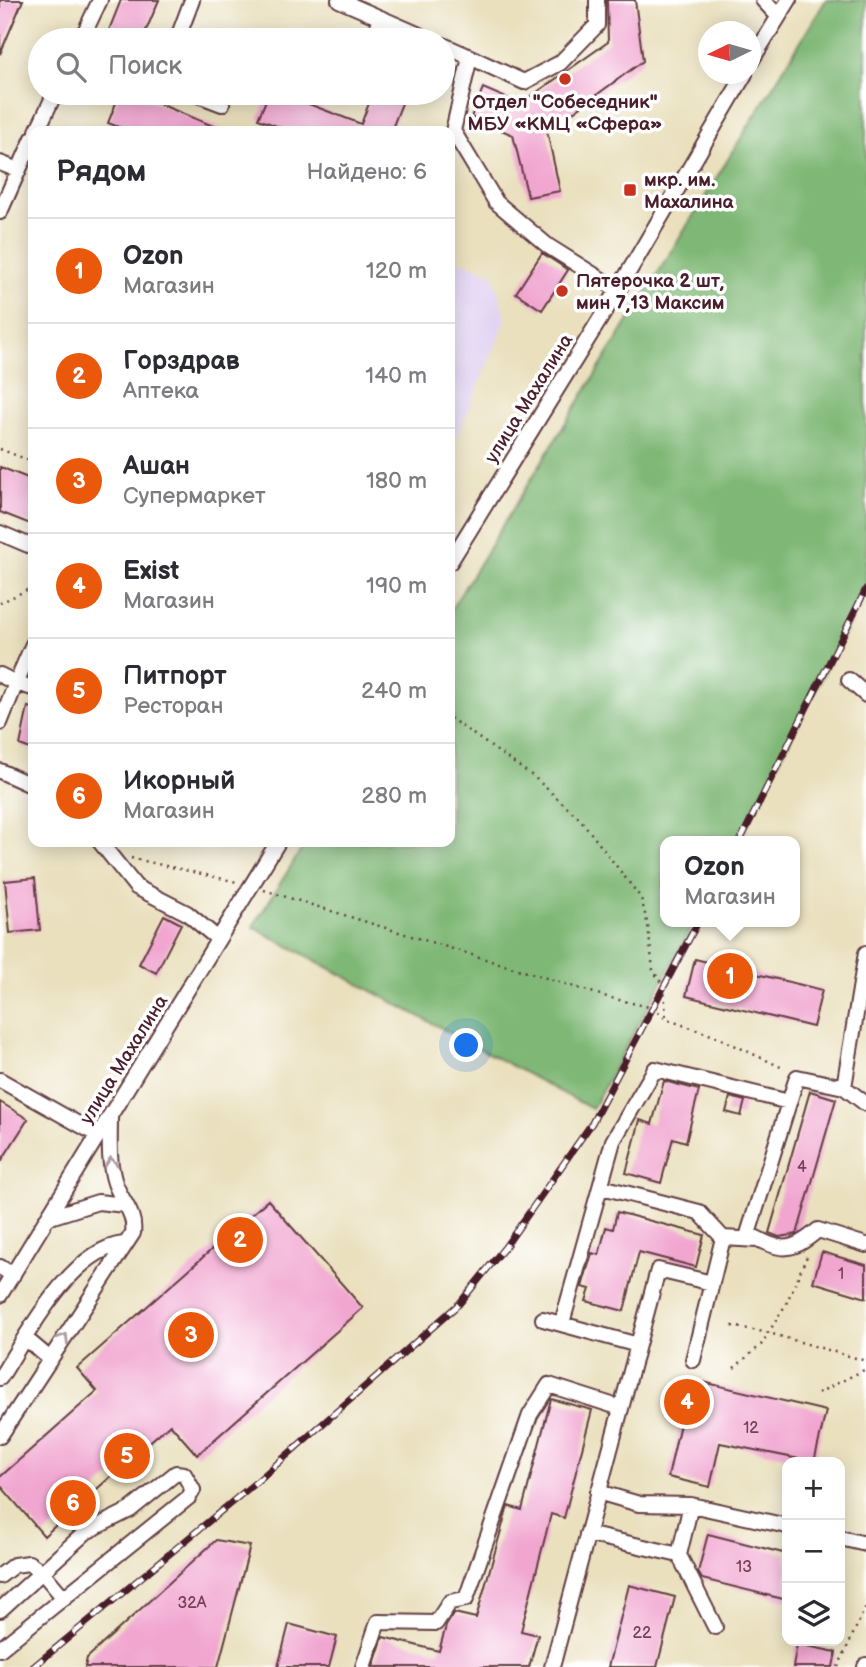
<!DOCTYPE html>
<html lang="ru">
<head>
<meta charset="utf-8">
<style>
  body { margin:0; font-family:"Balsamiq Sans",sans-serif; background:#f2f2f3; color:#2b2b33 }
  .controls { position:absolute; right:21px; bottom:21px; display:grid; overflow:hidden; border-radius:14px; box-shadow:0 4px 18px #0003 }
  .controls button { width:63px; height:63px; display:grid; place-items:center; padding:0; border:0; border-bottom:2px solid #e1e1e2; background:#fff; color:#2b2b33; font:35px sans-serif }
  .compass { position:absolute; left:698px; top:21px; width:63px; height:63px; border-radius:50%; background:#fff; box-shadow:0 4px 18px #0003; rotate:265deg }
  .you { position:absolute; left:467px; top:1046px; width:24px; height:24px; margin:-18px; border:5px solid #fff; border-radius:50%; background:#1a73e8; box-shadow:0 0 0 10px #1a73e833 }
  .badge { display:grid; place-items:center; width:46px; height:46px; border-radius:50%; background:#ea580c; color:#fff; font-size:23px; font-weight:700 }
  .pin { position:absolute; translate:-50% -50%; border:4px solid #fff; box-shadow:0 2px 7px #0006 }
  .popup { position:absolute; left:660px; top:836px; width:140px; height:91px; box-sizing:border-box; display:grid; place-content:center; border-radius:14px; background:#fff; filter:drop-shadow(0 2px 5px #0005); font-size:23px; white-space:nowrap; color:#7c7c81 }
  .popup b { font-size:26px; color:#2b2b33 }
  .popup::after { content:''; position:absolute; left:50%; top:100%; margin-left:-14px; border:14px solid transparent; border-top-color:#fff }
  .list { margin:0; padding:0; list-style:none }
  h2 { display:flex; justify-content:space-between; align-items:center; height:91px; margin:0; padding:0 28px; font-size:30px }
  h2 small { font-size:23px; font-weight:400; color:#7c7c81 }
  .list li { display:grid; grid-template-columns:46px 1fr auto; gap:21px; align-items:center; box-sizing:border-box; height:105px; padding:0 28px; border-top:2px solid #e1e1e2 }
  .list b { display:block; font-size:26px; white-space:nowrap }
  .list p { margin:0; font-size:23px; white-space:nowrap; color:#7c7c81 }
  .list em { font-size:23px; font-style:normal; color:#7c7c81 }
  .icon { flex:none; width:38px; height:38px; fill:none; stroke:currentColor; stroke-width:2; stroke-linecap:round; stroke-linejoin:round }
  .map { position:relative; flex:none; width:866px; height:1667px; overflow:hidden }
  .search { position:absolute; background:#fff; box-shadow:0 4px 18px #0003; left:28px; top:28px; width:427px; height:77px; display:flex; align-items:center; gap:18px; box-sizing:border-box; padding:0 24px; border-radius:38px; color:#7c7c81; font-size:26px }
  .panel { position:absolute; background:#fff; box-shadow:0 4px 18px #0003; left:28px; top:126px; width:427px; height:721px; border-radius:14px }
  .map>svg:first-child { display:block }
</style>
</head>
<body>
<div class="map">
<svg width="866" height="1667" viewBox="0 0 866 1667">
  <rect width="100%" height="100%" fill="#fff"/>
  <filter id="ink" filterUnits="userSpaceOnUse"><feTurbulence type="fractalNoise" baseFrequency=".0143" numOctaves="2"/><feDisplacementMap in="SourceGraphic" scale="14" xChannelSelector="R" yChannelSelector="G"/><feConvolveMatrix kernelMatrix="1 2 1 2 8 2 1 2 1" color-interpolation-filters="sRGB"/></filter>
  <filter id="wash" filterUnits="userSpaceOnUse"><feTurbulence type="fractalNoise" baseFrequency=".00686" numOctaves="4" result="noise"/><feDisplacementMap in="SourceGraphic" scale="28" xChannelSelector="R" yChannelSelector="G"/><feGaussianBlur stdDeviation="1.57" result="paint"/><feColorMatrix in="noise" values="0 0 0 0 0 0 0 0 0 0 0 0 0 0 0 0 0 1.4 0 .05"/><feComposite in="paint" operator="in"/></filter>
  <g filter="url(#wash)">
    <rect width="100%" height="100%" fill="#eae0be"/>
    <path fill="#e2d4f3" d="M450,257L493,274L506,320L450,453Z"/>
    <path fill="#7fb876" stroke="#646c50" stroke-width="2" d="M826,0H866V589L739,841H665V922H695L592,1109L253,927L306,842H450V611Z"/>
    <g id="blocks">
      <path fill="#f1a6d0" d="M0,0H23L0,54Z
        M121,0H159L142,40H105Z
        M607,0H635L643,61L547,131L560,191L528,197L513,135L471,117L483,88L520,104L608,42Z
        M120,93H133L225,131H129L108,123Z
        M269,93H280L361,124L373,93H406L391,131H290L258,119Z
        M542,253L568,270L542,310L516,293Z
        M0,467L33,480V525L0,512Z
        M28,707L33,708V750L20,745Z
        M35,878L40,930L10,933L5,881Z
        M164,915L181,924L156,973L139,964Z
        M695,959L822,990L813,1027L686,996Z
        M664,1081L699,1090L686,1142L673,1138L661,1183L626,1173L640,1120L652,1124Z
        M810,1091L836,1099L797,1234L779,1237L769,1233Z
        M730,1097L745,1101L741,1116L726,1112Z
        M0,1102L28,1119L0,1163Z
        M268,1200L363,1308L197,1455L170,1424L44,1536L0,1485V1477L97,1391L77,1368Z
        M617,1212L704,1235L696,1267L639,1252L624,1311L586,1301L590,1289L582,1287L592,1253L599,1255L606,1227L613,1229Z
        M822,1252L866,1265V1298L813,1282Z
        M690,1379L826,1411L814,1462L720,1443L710,1487L668,1477Z
        M551,1399L592,1410L564,1518L551,1514L521,1631L538,1635L529,1667H373L383,1637L439,1651L446,1626L454,1613L476,1618L508,1506L522,1510Z
        M708,1534L787,1554V1600L702,1579L698,1572Z
        M216,1540L250,1546L218,1667H85L87,1658Z
        M629,1585L675,1597L657,1667H608Z
        M289,1624L337,1637L329,1667H278Z
        M797,1644L836,1652L833,1667H793Z"/>
    </g>
  </g>
  <g filter="url(#ink)">
    <use href="#blocks" fill-opacity="0" stroke="#623c41" stroke-width="2"/>
    <g fill="none" stroke-linecap="round" stroke-linejoin="round">
      <defs>
        <path id="minor" d="M339,0L431,40
          M763,0L778,16
          M81,40L100,0
          M177,40L192,0
          M372,40L381,18
          M443,45L470,57L453,131L496,202L548,246L618,290
          M470,57L524,82L560,63L597,25V0
          M750,63L789,0
          M193,93L222,104
          M37,131L55,93
          M0,163L18,170
          M0,212L33,138
          M0,533L33,547
          M450,562L618,290L745,74
          M0,675L16,683L33,644
          M849,680L866,695
          M0,723L16,683L33,688
          M0,771L33,786
          M100,842L136,887L187,913L218,939
          M0,1080L98,1135
          M844,1087L866,953
          M866,1104L844,1087L797,1077L748,1234C780,1250 789,1255 818,1230L866,1245
          M602,1187L699,1212L723,1238
          M47,1218L98,1202L125,1205
          M0,1267L13,1275
          M0,1295L278,842
          M543,1319L638,1345
          M562,1323L613,1141L655,1069L789,1102
          M25,1338L50,1359
          M693,1360L723,1238L758,1240
          M0,1378C26,1337 71,1249 124,1244
          M0,1436L133,1233C136,1213 121,1201 115,1183C108,1162 110,1139 110,1118
          M598,1492L639,1504L691,1505
          M587,1534L679,1555L715,1627
          M840,1538L866,1544
          M679,1555L691,1505L787,1526
          M0,1576L14,1565L29,1563L43,1573L64,1598
          M0,1610L86,1532L130,1510L176,1473L184,1474L193,1490L189,1497L0,1649
          M363,1667L378,1622L436,1623L450,1602L466,1599L530,1415L549,1385L621,1408
          M552,1667L658,1270L712,1283
          M865,1667L866,1665"/>
      </defs>
      <use href="#minor" stroke="#623c41" stroke-width="18"/>
      <path stroke="#623c41" stroke-width="2.5" stroke-dasharray="2 5" stroke-linecap="butt" d="M0,449L33,462
        M0,603L33,587
        M450,718L534,777L580,819L641,898L648,926L653,970L664,987L666,1019
        M131,858L237,882
        M264,890L607,997L653,1008L666,1019L717,1037L785,1069
        M732,1326L769,1333L866,1361
        M734,1368L761,1345L786,1304L807,1256
        M818,1393L866,1369
        M838,1667L866,1606"/>
      <use href="#minor" stroke="#fff" stroke-width="14"/>
      <defs>
        <path id="rail" d="M740,841L866,589
          M33,1667L261,1478L459,1304L505,1247L592,1123L698,922"/>
      </defs>
      <use href="#rail" stroke="#4a1f2b" stroke-width="7"/>
      <use href="#rail" stroke="#fff" stroke-width="4.5" stroke-dasharray="13" stroke-linecap="butt"/>
    </g>
    <defs><path id="oneway-chevron" d="M-2-3.5L2.5 0L-2 3.5" fill="none" stroke-width="1.6" stroke-linecap="round" stroke-linejoin="round" transform="scale(1.75)"/></defs>
    <g stroke="#ae9aa0">
      <use href="#oneway-chevron" transform="translate(111 1162) rotate(-95)"/>
      <use href="#oneway-chevron" transform="translate(64 1338) rotate(-58)"/>
    </g>
  </g>
  <g fill="#c8321e" stroke="#fff" stroke-width="2.5">
    <circle cx="565" cy="79" r="7"/>
    <rect x="623" y="183" width="14" height="14" rx="3.5"/>
    <circle cx="562" cy="291" r="7"/>
  </g>
  <g text-anchor="middle" stroke-width="7" stroke-linejoin="round" paint-order="stroke">
    <g font-size="16" fill="#744154">
      <text x="802" y="1172">4</text>
      <text x="841" y="1279">1</text>
      <text x="751" y="1433">12</text>
      <text x="744" y="1572">13</text>
      <text x="192" y="1608">32А</text>
      <text x="642" y="1638">22</text>
    </g>
    <g font-size="19" font-weight="bold" fill="#4a1f2b" stroke="#fff" text-anchor="start">
      <text x="565" y="108" text-anchor="middle">Отдел "Собеседник"<tspan x="565" dy="22">МБУ «КМЦ «Сфера»</tspan></text>
      <text x="644" y="186">мкр. им.<tspan x="644" dy="22">Махалина</tspan></text>
      <text x="576" y="287">Пятерочка 2 шт,<tspan x="576" dy="22">мин 7,13 Максим</tspan></text>
    </g>
    <g font-size="19" fill="#4a1f2b" stroke="#fff">
      <text transform="translate(528 398) rotate(-58)" y="7">улица Махалина</text>
      <text transform="translate(123 1059) rotate(-58)" y="7">улица Махалина</text>
    </g>
  </g>
</svg>
<div class="controls">
<button>+</button>
<button>−</button>
<button><svg class="icon" aria-label="layers" viewBox="0 0 24 24"><path d="M12 4l9 5-9 5-9-5zM3 14l9 5 9-5"/></svg></button>
</div>
<svg class="compass" viewBox="-18 -18 36 36"><path d="M0-13l5 13h-10z" fill="#e53935"/><path d="M0 13l5-13h-10z" fill="#7c7c81"/></svg>
<div class="you"></div>
<div class="pin badge" style="left:730px;top:976px">1</div>
<div class="popup"><b>Ozon</b>Магазин</div>
<div class="pin badge" style="left:240px;top:1240px">2</div>
<div class="pin badge" style="left:191px;top:1335px">3</div>
<div class="pin badge" style="left:687px;top:1402px">4</div>
<div class="pin badge" style="left:127px;top:1456px">5</div>
<div class="pin badge" style="left:73px;top:1503px">6</div>
<div class="search"><svg class="icon" aria-label="search" viewBox="0 0 24 24"><circle cx="10" cy="10" r="6"/><path d="M15 15l6 6"/></svg>Поиск</div>
<section class="panel">
<h2>Рядом<small>Найдено: 6</small></h2>
<ul class="list">
<li><span class="badge">1</span><div><b>Ozon</b><p>Магазин</p></div><em>120 m</em></li>
<li><span class="badge">2</span><div><b>Горздрав</b><p>Аптека</p></div><em>140 m</em></li>
<li><span class="badge">3</span><div><b>Ашан</b><p>Супермаркет</p></div><em>180 m</em></li>
<li><span class="badge">4</span><div><b>Exist</b><p>Магазин</p></div><em>190 m</em></li>
<li><span class="badge">5</span><div><b>Питпорт</b><p>Ресторан</p></div><em>240 m</em></li>
<li><span class="badge">6</span><div><b>Икорный</b><p>Магазин</p></div><em>280 m</em></li>
</ul>
</section>
</div>
</body>
</html>
